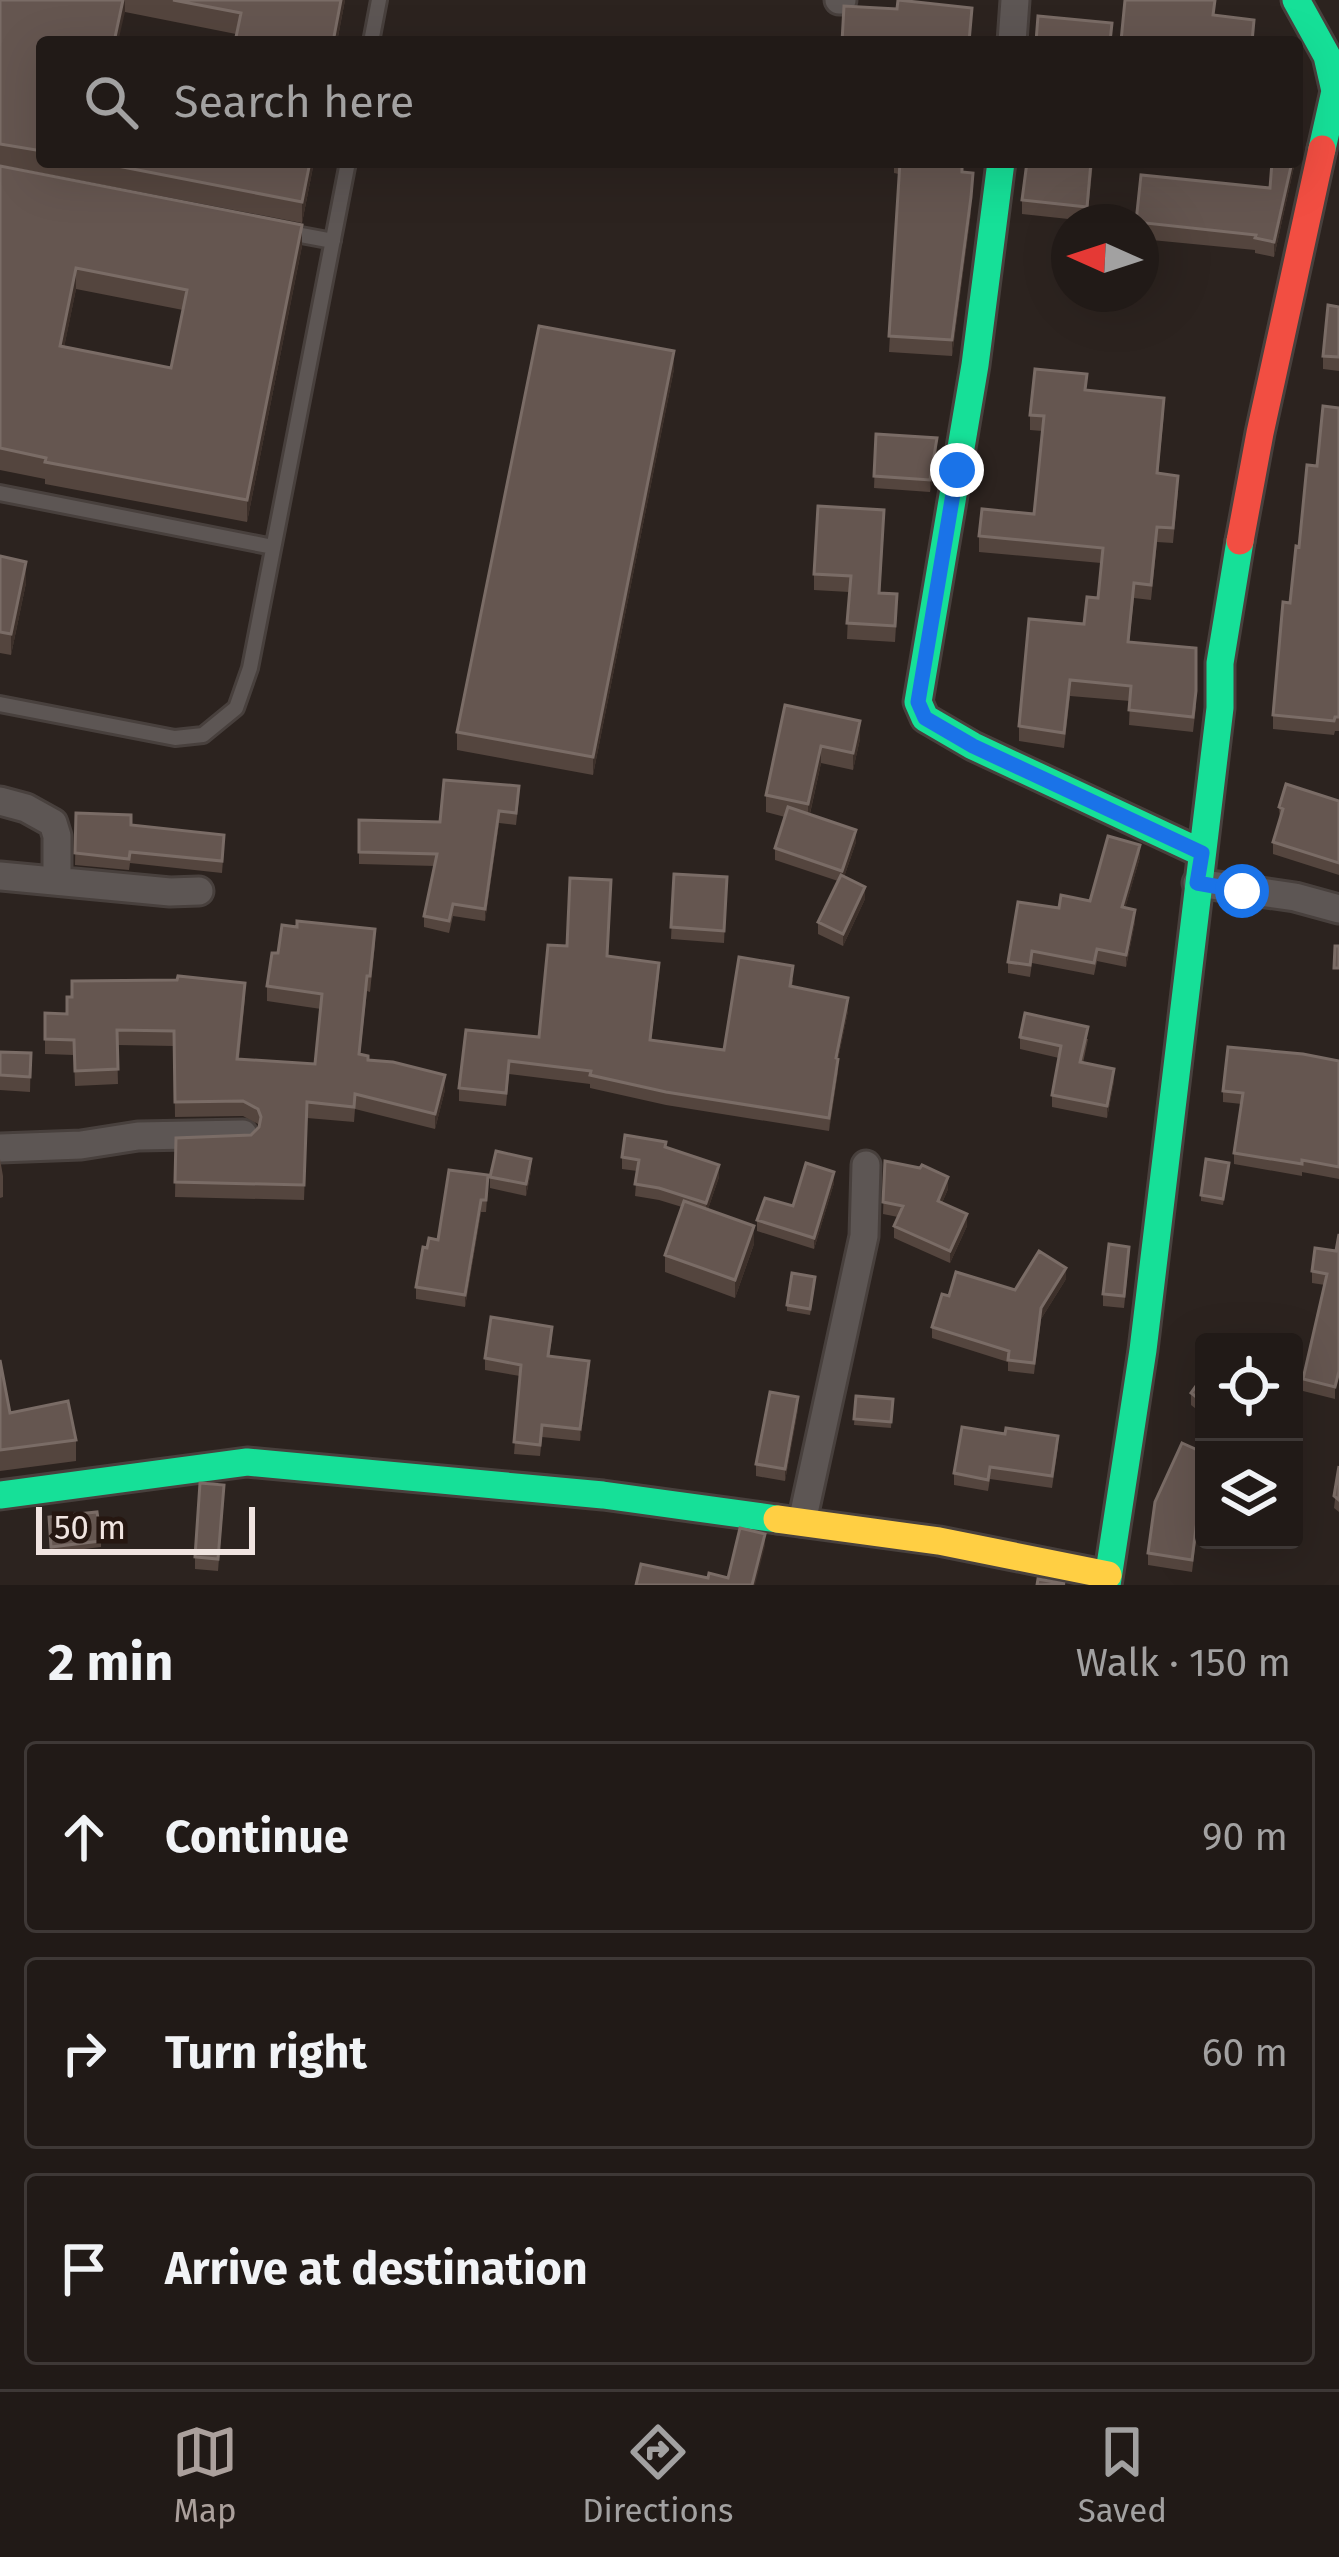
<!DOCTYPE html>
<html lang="en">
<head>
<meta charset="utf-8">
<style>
  body { margin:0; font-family:"Fira Sans",sans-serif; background:#292320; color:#f1f3f6 }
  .controls { position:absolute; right:36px; bottom:36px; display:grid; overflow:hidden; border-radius:12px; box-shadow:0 12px 48px #0002 }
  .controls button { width:108px; height:108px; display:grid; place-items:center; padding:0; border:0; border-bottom:3px solid #3e3836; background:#211a17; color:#f1f3f6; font:60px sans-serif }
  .compass { position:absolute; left:1051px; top:204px; width:108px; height:108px; border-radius:50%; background:#211a17; box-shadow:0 12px 48px #0002; rotate:273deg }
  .scale { position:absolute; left:36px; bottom:30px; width:219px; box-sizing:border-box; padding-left:12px; border:6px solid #f0e4e0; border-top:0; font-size:33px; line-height:42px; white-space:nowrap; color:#f0e4e0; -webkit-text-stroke:9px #261711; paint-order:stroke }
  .stop { position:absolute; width:36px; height:36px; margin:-27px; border:9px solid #1a73e8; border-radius:50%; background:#fff }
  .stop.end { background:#1a73e8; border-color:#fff; box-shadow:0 3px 12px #0008 }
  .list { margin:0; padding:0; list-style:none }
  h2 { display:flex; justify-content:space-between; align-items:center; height:156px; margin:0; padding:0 48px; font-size:51px }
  h2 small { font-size:39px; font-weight:400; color:#a2a1a1 }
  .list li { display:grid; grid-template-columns:78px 1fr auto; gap:36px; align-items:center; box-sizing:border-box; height:192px; margin:0 24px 24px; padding:0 24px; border:3px solid #3e3836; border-radius:12px }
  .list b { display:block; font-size:45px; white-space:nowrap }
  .list em { font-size:39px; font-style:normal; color:#a2a1a1 }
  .icon { flex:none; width:66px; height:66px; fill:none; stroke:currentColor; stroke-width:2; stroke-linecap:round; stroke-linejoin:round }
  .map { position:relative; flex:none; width:1339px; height:1585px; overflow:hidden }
  .search { position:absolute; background:#211a17; box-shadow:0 12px 48px #0002; left:36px; right:36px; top:36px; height:132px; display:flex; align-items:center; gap:30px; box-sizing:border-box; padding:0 42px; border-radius:12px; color:#a2a1a1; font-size:45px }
  .sheet { height:804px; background:#211a17 }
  nav { display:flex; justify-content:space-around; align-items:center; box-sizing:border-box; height:168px; border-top:3px solid #3e3836; background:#211a17; font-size:33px; color:#a2a1a1 }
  nav a { display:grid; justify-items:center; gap:6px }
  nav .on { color:#aba09c }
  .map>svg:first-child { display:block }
</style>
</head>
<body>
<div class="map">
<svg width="1339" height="1585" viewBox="0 0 1339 1585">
  <rect width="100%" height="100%" fill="#2c231f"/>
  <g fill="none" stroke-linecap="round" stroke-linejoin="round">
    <defs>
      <path id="lane" d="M371,42L379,0
        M285,232L333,241
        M0,493L273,547
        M0,704L175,738L203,735L236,708L250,668L348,162"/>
      <path id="street" d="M839,0H842
        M1012,42L1015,0
        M0,801L26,808L53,823L57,836V881
        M0,876L170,892L199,891
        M1197,883L1295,897L1339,909
        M0,1148L81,1145L138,1136L243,1134
        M802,1522L864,1236L866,1165"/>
      <path id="fast" d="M1296,0L1327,56L1335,91L1322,149
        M1001,162L975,365L918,702L925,718L973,746L1202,853
        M0,1495L247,1462L603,1495L777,1519
        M1107,1585L1143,1350L1220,708V663L1240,541"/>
      <path id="slow" d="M777,1519L939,1541L1108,1575"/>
      <path id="jam" d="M1240,541L1260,433L1322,149"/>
    </defs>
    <use href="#lane" stroke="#48403d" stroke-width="20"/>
    <use href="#street" stroke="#48403d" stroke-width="33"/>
    <use href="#fast" stroke="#48403d" stroke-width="33"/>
    <use href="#slow" stroke="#48403d" stroke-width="33"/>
    <use href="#jam" stroke="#48403d" stroke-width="33"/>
    <use href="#lane" stroke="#5d5654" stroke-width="14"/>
    <use href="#street" stroke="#5d5654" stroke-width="27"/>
    <use href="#fast" stroke="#16e098" stroke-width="27"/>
    <use href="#slow" stroke="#ffcf43" stroke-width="27"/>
    <use href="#jam" stroke="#f24e42" stroke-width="27"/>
  </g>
  <path fill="#54453e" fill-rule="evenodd" d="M0,0H345L337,42L236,34L125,12L42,42V162H314L302,223L0,165Z
    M894,162H963L962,172L971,212L952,356L889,352L899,174L894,173Z
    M1093,162L1087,221L1022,214V200Z
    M1295,162L1274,257L1255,253V250L1141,239V222L1270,188Z
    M0,166L302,246L247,522L45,484V479L0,470ZM76,289L183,310L171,368L64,347Z
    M1069,225V285H1064Z
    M1339,307V371L1323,369V356Z
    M674,369L593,775L457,750V732Z
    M1087,390L1164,413L1158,474L1178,491L1173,543L1157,542L1151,600L1134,598L1129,642L1196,706L1193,732L1129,725L1130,701L1070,696L1064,748L1019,741V726L1084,624L1098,598L1101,563L979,552V536L1034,514L1042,431L1030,430V415Z
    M1339,408V731H1335L1334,735L1273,729V715L1299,547L1317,466Z
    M876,434L937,450L930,492L874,488Z
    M884,526L880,593L897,610L895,642L847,639L849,592L814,590V574Z
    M0,556L26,583L11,655L0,653Z
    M785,705L860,739L853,770L821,763L810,814L856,842L844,877L865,899L843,946L818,934V922L838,881L775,860V848L785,817L766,812V795Z
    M519,798L516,825L499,823L485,921L453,916L449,933L424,927V916L435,866L359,864V820L440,822Z
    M1339,801V875L1273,854V842L1280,820L1279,807Z
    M76,813L224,847L222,873L130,863L129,870L75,865Z
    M1140,857L1125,908L1135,922L1126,967L1097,961L1094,975L1032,963L1030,977L1008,973V962L1059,908L1090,901Z
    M674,874L727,877L724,943L671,939Z
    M375,944L370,992L367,991L360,1054L368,1060L445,1090L435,1129L355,1109L354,1122L307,1118L304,1200L175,1197L176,1138L251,1135L259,1127L258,1124L243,1116L175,1117L174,1046L117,1045L118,1084L75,1086L74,1055L45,1054V1013L67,1014L245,998L239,1059L315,1064L321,1009L267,1001V986L278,953Z
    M608,956L659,975L651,1040L724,1050L793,979L792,987L848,1011L838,1059V1071L829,1131L666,1105L590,1088V1084L509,1074L506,1106L459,1101V1088L539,1037Z
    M1020,1037L1088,1039L1083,1063L1114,1081L1107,1118L1052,1107V1095L1059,1058L1020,1049Z
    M0,1052L31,1053L30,1092L0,1090Z
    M1339,1061V1179L1302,1172V1176L1234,1164V1153L1242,1104L1223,1102V1091Z
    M666,1147L719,1177L708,1209L754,1244L735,1298L665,1272V1255L682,1207L659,1200L635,1196L637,1171L622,1169V1157Z
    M0,1159L3,1176V1197L0,1198Z
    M885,1161L948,1189L942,1203L967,1226L950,1263L894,1238V1226L898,1217L883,1214Z
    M1229,1169L1223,1205L1201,1201V1195Z
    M531,1171L526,1196L490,1188V1177Z
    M834,1183L814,1249L757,1231V1220L793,1206Z
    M488,1186L486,1212H481L465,1307L416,1299V1287L427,1248L438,1240Z
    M1336,1251L1335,1399L1303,1391V1379L1325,1285L1312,1283V1271Z
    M1129,1259L1124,1308L1103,1306V1294Z
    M1066,1279L1041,1319L1034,1374L1008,1371V1362L932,1338V1327L949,1296L1015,1290Z
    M815,1283L810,1315L787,1311V1305Z
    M552,1339L549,1356L589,1373L580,1441L542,1437L540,1456L514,1454L520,1376L485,1370V1358Z
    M0,1360L10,1413L76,1440V1461L0,1471Z
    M1204,1375V1415L1191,1405V1393Z
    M856,1396L893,1399L891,1428L854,1425Z
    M798,1409L785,1481L756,1476V1464Z
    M1058,1447L1052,1488L990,1479L988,1491L954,1485V1473Z
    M1204,1453V1518L1199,1516L1192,1572L1148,1565V1553Z
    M1339,1466V1512L1334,1508Z
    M224,1497L218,1571L195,1569V1557Z
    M49,1517L101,1541V1547L51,1553Z"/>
  <path fill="#3d302a" d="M123,0H125V12L118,42H114Z
    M341,0H345L337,42H333Z
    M310,162H314L302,223V202Z
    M1292,162H1295L1274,257V242Z
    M973,173L971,212L952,356V340Z
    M302,225V246L247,522V500Z
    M76,268V289L60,368V346Z
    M674,351V369L593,775V757Z
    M937,438V450L930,492V480Z
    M26,562V583L11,655V634Z
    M860,721V739L853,770V753Z
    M821,746V763L808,822V804Z
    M499,811V823L485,921V909Z
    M856,830V842L842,883V871Z
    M1140,845V857L1122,919V907Z
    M865,887V899L843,946V934Z
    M1135,910V922L1126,967V955Z
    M848,998V1011L838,1059V1071L829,1131L836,1058Z
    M1114,1069V1081L1107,1118V1106Z
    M445,1075V1090L435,1129V1114Z
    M531,1159V1171L526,1196V1184Z
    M719,1165V1177L706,1215V1203Z
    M834,1172V1183L814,1249V1238Z
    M948,1177V1189L938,1212V1201Z
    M481,1200V1212L465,1307V1295Z
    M967,1214V1226L950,1263V1251Z
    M754,1226V1244L735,1298V1280Z
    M1066,1268V1279L1041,1319L1034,1374L1041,1308Z
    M589,1361V1373L580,1441V1429Z
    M798,1397V1409L785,1481V1469Z
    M765,1534V1546L755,1585H752Z"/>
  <path fill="#655650" stroke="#7a6c66" stroke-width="3" fill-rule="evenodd" d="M0,0H123L114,42H42V151L0,144Z
    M173,0H341L333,42H235L241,13Z
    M898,0L972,8L969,42H842L844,6L897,9Z
    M1125,0H1215L1213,15L1254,20L1252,42L1121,41Z
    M1038,16L1112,23L1110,42H1036Z
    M97,162H310L302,202Z
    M900,162H962V172L973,173L971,197L952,340L889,336Z
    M1027,162H1091L1087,207L1022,200Z
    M1272,162H1292L1274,242L1255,238L1256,235L1136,222L1141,175L1270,188Z
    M0,166L302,225L247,500L45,462L46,458L0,448ZM76,268L187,290L171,368L60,346Z
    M1069,225V273H1064Z
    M1328,305L1339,307V357L1323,356Z
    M539,326L674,351L593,757L457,732Z
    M1035,369L1087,374L1085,390L1164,398L1157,473L1178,476L1173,528L1157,527L1151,585L1134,583L1128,642L1196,648V691L1193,717L1129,710L1131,686L1070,680L1064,733L1019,726L1029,619L1084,624L1087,597L1098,598L1103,548L979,536L982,509L1034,514L1044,416L1030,415Z
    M1323,406L1339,408V717H1335L1334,721L1273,715L1283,602L1290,603L1296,546L1299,547L1307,465L1317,466Z
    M876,434L937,438L930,480L874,476Z
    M818,506L884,510L879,593L897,594L895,626L847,623L851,576L814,574Z
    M0,556L26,562L11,634L0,632Z
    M785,705L860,721L853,753L821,746L808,804L766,795Z
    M444,780L519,786L516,813L499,811L485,909L453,904L449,921L424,916L437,854L359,852V820L440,822Z
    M1286,784L1339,801V863L1273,842L1283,809L1279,807Z
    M788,807L856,830L842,871L775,848Z
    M76,813L131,815V825L224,835L222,861L130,852L129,859L75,853Z
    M1108,836L1140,845L1122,907L1135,910L1126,955L1097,949L1094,963L1032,951L1030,965L1008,962L1018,902L1059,908L1061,895L1090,901Z
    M674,874L727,877L724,931L671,927Z
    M841,875L865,887L843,934L818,922Z
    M570,878L611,880L607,956L659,963L650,1040L724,1050L739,957L793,966L790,986L848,998L836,1058L838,1059L829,1118L666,1092L590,1075L591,1071L509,1061L506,1093L459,1088L466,1030L539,1037L548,945L567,946Z
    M297,921L375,929L370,976H367L359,1054L368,1056V1060L393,1062L445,1075L435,1114L355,1094L354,1107L307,1102L304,1185L175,1182L176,1138L251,1135L259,1127L261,1117L258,1109L243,1101L175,1102L174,1031L117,1030L118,1069L75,1071L74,1040L45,1039V1013L67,1014V997H72V981L177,980L178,976L245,983L237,1059L315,1064L322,994L267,986L272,953H278L282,925L297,927Z
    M1335,946H1339V968H1334Z
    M1025,1013L1088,1027L1080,1062L1114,1069L1107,1106L1052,1095L1061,1046L1020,1037Z
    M1228,1047L1303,1054L1339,1061V1167L1302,1160V1164L1234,1153L1243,1093L1223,1091Z
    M0,1052L31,1053L30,1077L0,1075Z
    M625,1135L666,1142L665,1147L719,1165L706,1203L659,1188L635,1184L639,1160L622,1157Z
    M496,1151L531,1159L526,1184L490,1177Z
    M1206,1159L1229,1163L1223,1199L1201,1195Z
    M885,1161L920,1168L922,1165L948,1177L938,1201L967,1214L950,1251L894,1226L903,1206L883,1202Z
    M806,1163L834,1172L814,1238L757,1220L765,1198L793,1206Z
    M449,1170L488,1175L486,1200H481L465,1295L416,1287L423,1247L427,1248L429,1238L438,1240Z
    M684,1201L754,1226L735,1280L665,1255Z
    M1339,1234V1371L1335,1387L1303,1379L1327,1274L1312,1271L1315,1248L1336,1251Z
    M1109,1244L1129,1247L1124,1296L1103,1294Z
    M1039,1251L1066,1268L1041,1308L1034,1363L1008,1360L1009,1351L932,1327L942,1294L949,1296L956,1272L1015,1290Z
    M792,1273L815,1277L810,1309L787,1305Z
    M491,1317L552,1327L548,1356L589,1361L580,1429L542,1425L540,1445L514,1442L521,1365L485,1358Z
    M0,1360L10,1413L68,1401L76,1440L0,1450Z
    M1204,1375V1403L1191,1393Z
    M770,1392L798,1397L785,1469L756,1464Z
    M856,1396L893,1399L891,1422L854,1419Z
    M962,1427L1005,1434L1006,1428L1058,1436L1052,1476L990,1467L988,1480L954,1473Z
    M1182,1443L1204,1453V1506L1199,1504L1192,1560L1148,1553L1155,1502Z
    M1339,1466V1500L1334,1496Z
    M200,1483L224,1485L218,1559L195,1557Z
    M97,1512L101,1541L51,1547L49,1517Z
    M740,1528L765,1534L752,1585H636L641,1564L708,1578L709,1573L728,1578Z
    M1038,1579L1065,1584L1037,1585Z"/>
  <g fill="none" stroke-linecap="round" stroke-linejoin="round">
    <path stroke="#1a73e8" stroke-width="15" d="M957,470L918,702L925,718L973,746L1202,853L1197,883L1242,891"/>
  </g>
</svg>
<div class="controls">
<button><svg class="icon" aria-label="locate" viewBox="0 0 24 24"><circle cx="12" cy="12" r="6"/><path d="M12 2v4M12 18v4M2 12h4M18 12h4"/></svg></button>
<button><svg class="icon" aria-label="layers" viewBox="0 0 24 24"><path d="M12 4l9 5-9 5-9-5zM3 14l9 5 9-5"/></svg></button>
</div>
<svg class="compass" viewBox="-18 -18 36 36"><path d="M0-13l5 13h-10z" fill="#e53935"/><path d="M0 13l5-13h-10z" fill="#a2a1a1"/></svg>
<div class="scale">50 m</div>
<div class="stop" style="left:1242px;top:891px"></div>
<div class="stop end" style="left:957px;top:470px"></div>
<div class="search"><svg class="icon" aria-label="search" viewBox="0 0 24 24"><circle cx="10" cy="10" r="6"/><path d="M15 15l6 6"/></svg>Search here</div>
</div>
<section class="sheet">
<h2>2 min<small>Walk · 150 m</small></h2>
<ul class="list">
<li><svg class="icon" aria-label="ahead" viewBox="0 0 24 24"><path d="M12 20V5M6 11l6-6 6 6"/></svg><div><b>Continue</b></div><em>90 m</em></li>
<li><svg class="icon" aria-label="right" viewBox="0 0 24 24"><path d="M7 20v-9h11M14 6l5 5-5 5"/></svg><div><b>Turn right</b></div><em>60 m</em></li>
<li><svg class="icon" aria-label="arrive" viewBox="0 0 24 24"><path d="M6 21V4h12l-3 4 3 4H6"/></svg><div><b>Arrive at destination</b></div></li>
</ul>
</section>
<nav>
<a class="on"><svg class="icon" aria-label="map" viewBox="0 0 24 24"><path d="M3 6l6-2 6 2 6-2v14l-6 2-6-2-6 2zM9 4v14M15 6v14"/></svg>Map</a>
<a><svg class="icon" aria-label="directions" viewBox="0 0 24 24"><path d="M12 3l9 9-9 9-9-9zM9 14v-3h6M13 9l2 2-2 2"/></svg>Directions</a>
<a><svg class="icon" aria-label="saved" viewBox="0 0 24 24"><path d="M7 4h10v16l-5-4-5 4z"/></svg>Saved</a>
</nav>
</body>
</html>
